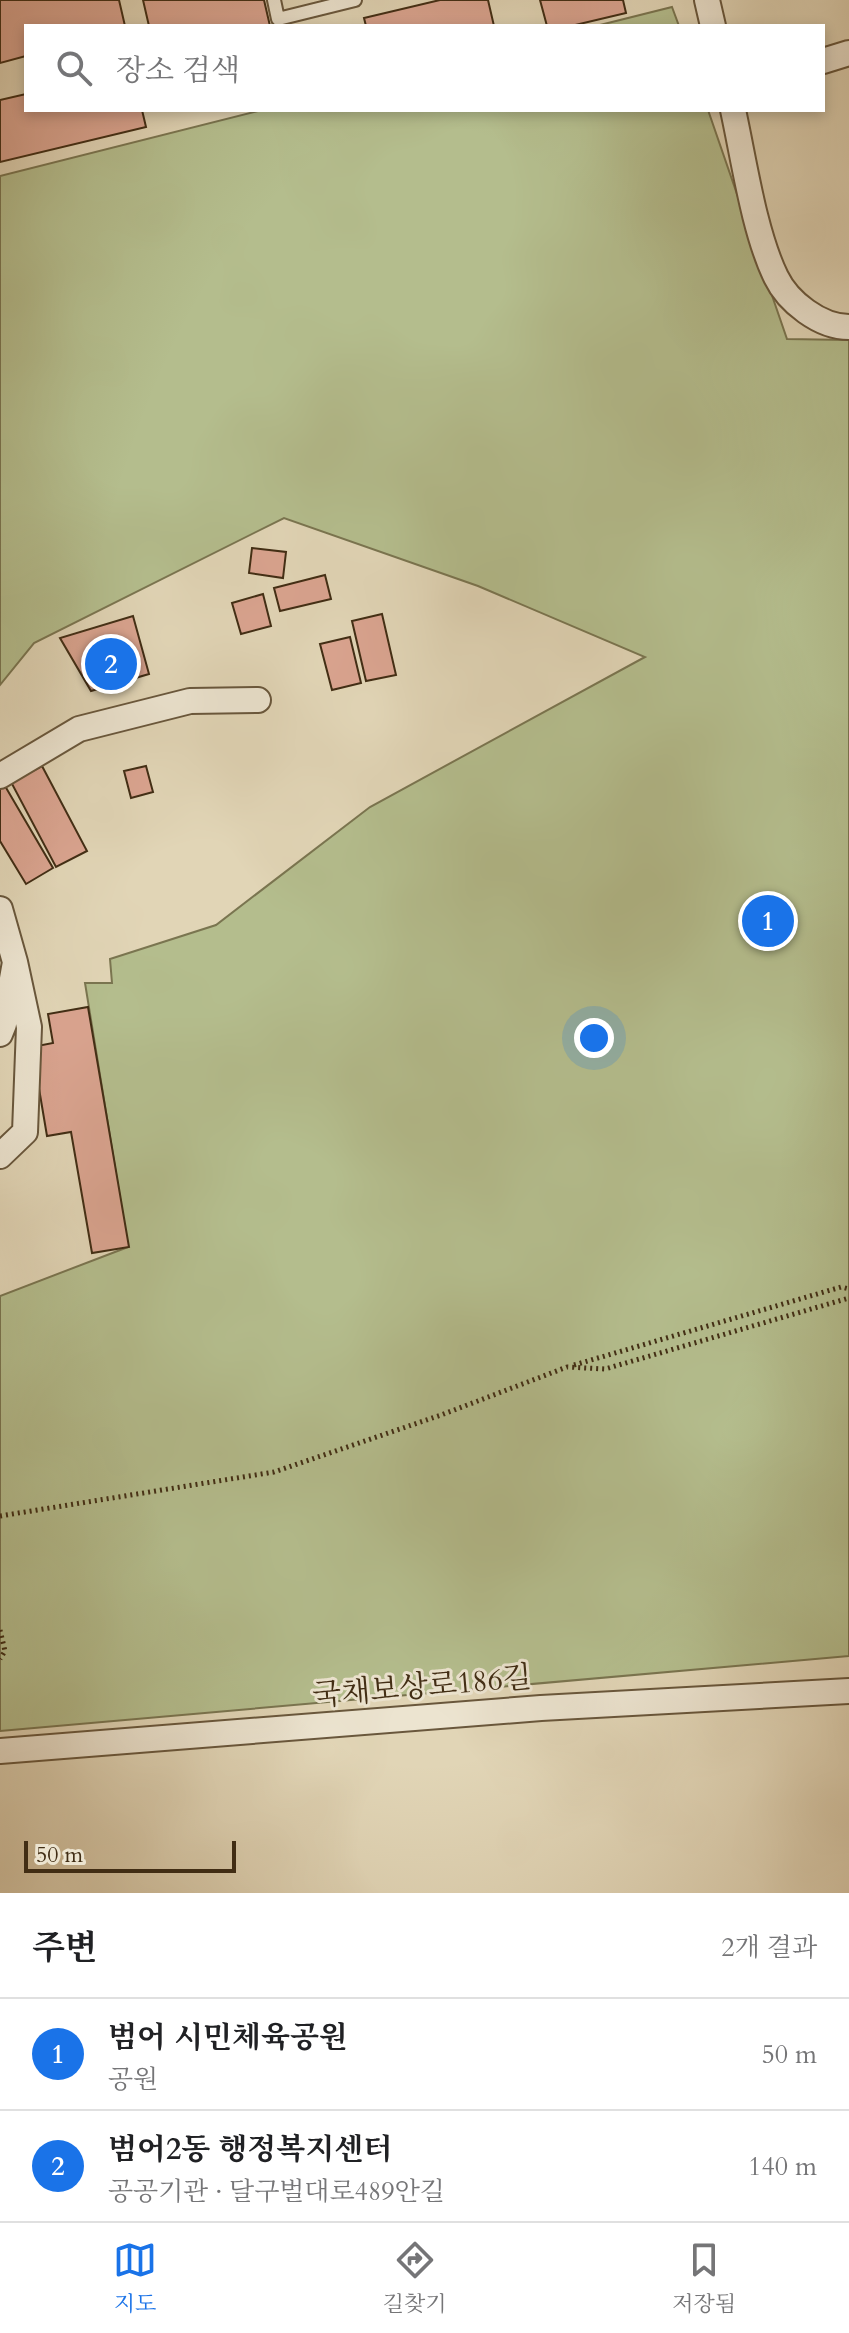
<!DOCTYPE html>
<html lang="ko">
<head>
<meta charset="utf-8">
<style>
  body { margin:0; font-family:Cardo,"Noto Serif KR",serif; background:#f6f6f6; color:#202124 }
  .scale { position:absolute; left:24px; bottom:20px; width:212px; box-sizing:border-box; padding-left:8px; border:4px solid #412d14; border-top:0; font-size:22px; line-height:28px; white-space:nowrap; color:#412d14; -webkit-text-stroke:6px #ece4d0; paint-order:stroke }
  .you { position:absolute; left:594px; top:1038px; width:28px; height:28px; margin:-20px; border:6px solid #fff; border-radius:50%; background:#1a73e8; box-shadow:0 0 0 12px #1a73e833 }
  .badge { display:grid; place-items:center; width:52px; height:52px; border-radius:50%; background:#1a73e8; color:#fff; font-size:26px; font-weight:700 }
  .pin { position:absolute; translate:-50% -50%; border:4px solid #fff; box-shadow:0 2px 8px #0006 }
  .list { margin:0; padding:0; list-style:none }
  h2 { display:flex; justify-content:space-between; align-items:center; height:104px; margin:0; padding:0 32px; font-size:34px }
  h2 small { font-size:26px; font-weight:400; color:#757577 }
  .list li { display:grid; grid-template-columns:52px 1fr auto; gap:24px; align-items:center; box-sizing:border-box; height:112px; padding:0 32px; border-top:2px solid #e0e0e0 }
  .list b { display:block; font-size:30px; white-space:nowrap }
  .list p { margin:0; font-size:26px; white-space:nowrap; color:#757577 }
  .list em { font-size:26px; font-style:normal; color:#757577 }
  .icon { flex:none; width:44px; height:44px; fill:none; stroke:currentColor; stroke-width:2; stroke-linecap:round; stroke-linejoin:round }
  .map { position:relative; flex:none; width:849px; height:1893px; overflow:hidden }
  .search { position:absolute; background:#fff; box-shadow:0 4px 12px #0003; left:24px; right:24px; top:24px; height:88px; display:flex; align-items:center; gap:20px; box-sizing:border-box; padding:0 28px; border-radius:0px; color:#757577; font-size:30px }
  .sheet { height:328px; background:#fff }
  nav { display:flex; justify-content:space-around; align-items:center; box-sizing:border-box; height:112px; border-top:2px solid #e0e0e0; background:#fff; font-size:22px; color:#757577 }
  nav a { display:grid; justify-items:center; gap:4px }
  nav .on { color:#1a73e8 }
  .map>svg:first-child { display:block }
</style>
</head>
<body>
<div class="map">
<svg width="849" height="1893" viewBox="0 0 849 1893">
  <rect width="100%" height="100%" fill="#e1d5b6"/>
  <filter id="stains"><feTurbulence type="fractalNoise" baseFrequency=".0025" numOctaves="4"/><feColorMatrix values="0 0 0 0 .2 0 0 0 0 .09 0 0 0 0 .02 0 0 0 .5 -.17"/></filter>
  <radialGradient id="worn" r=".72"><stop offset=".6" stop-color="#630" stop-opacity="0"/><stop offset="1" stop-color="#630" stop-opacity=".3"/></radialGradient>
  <path fill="#b4bd8d" stroke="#7a7550" stroke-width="2" d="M672,7L679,26H596Z
    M262,110H708L787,339L849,340V1656L0,1731V1296L128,1247L85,983H112L110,959L216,925L370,807L645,657L478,586L284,518L34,643L0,685V176Z"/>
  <path fill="#daa490" stroke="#412d14" stroke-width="2" d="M0,0H119L125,26H26V56L0,63Z
    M143,0H264L270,26H149Z
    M440,0H488L494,26H366L364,18Z
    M540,0H623L626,13L571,26H547Z
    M26,94V110H142L146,127L0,162V100Z
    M252,548L286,552L283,578L249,573Z
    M325,575L331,599L280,611L274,588Z
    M263,594L271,626L241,634L232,603Z
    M382,614L396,675L366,681L352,621Z
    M133,616L149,674L91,691L60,638Z
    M350,637L361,683L332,690L320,644Z
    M42,766L87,851L56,867L11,782Z
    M146,766L153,792L131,798L124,771Z
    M5,786L53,868L26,884L0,841V789Z
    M88,1007L129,1247L92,1253L71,1132L47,1136L32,1047L53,1043L48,1014Z"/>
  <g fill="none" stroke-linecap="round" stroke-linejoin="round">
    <defs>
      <path id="service" d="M274,0L278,19L355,0"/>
      <path id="minor" d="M707,0L713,26
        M823,61L849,53
        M733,110C744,160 754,232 776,277C788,302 820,327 849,327
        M0,776L79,729L190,701L258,700
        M0,909L15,962L4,1024L0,1034
        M0,1156L25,1132L29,1027L15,962
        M0,1751L541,1708L849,1691"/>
    </defs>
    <use href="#service" stroke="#69573c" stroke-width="16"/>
    <use href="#minor" stroke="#69573c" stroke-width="28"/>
    <path stroke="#412d14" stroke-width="5" stroke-dasharray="2 4" stroke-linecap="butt" d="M574,1365L841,1287L849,1289
      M0,1516L274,1472L441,1415L567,1367L605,1369L849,1298
      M0,1630L5,1651L0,1659"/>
    <use href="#service" stroke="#ece4d0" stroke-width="12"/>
    <use href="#minor" stroke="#ece4d0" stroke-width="24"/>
  </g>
  <g text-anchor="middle" stroke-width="6" stroke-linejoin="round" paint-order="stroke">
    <g font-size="30" fill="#412d14" stroke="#ece4d0">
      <text transform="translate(422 1686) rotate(-5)" y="10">국채보상로186길</text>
    </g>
  </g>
  <rect width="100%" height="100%" filter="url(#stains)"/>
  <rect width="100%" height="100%" fill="url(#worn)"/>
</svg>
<div class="scale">50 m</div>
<div class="you"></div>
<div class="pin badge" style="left:768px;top:921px">1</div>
<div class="pin badge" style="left:111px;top:664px">2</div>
<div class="search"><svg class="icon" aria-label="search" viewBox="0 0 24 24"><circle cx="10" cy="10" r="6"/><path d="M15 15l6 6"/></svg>장소 검색</div>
</div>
<section class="sheet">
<h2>주변<small>2개 결과</small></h2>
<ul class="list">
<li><span class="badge">1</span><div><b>범어 시민체육공원</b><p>공원</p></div><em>50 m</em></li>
<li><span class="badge">2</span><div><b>범어2동 행정복지센터</b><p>공공기관 · 달구벌대로489안길</p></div><em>140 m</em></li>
</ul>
</section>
<nav>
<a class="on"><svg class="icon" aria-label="map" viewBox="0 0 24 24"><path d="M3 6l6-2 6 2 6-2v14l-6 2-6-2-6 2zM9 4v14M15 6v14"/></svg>지도</a>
<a><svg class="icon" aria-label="directions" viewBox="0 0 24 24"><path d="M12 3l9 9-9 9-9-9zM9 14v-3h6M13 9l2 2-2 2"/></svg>길찾기</a>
<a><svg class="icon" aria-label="saved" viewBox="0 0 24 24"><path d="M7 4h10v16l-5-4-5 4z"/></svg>저장됨</a>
</nav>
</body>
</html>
